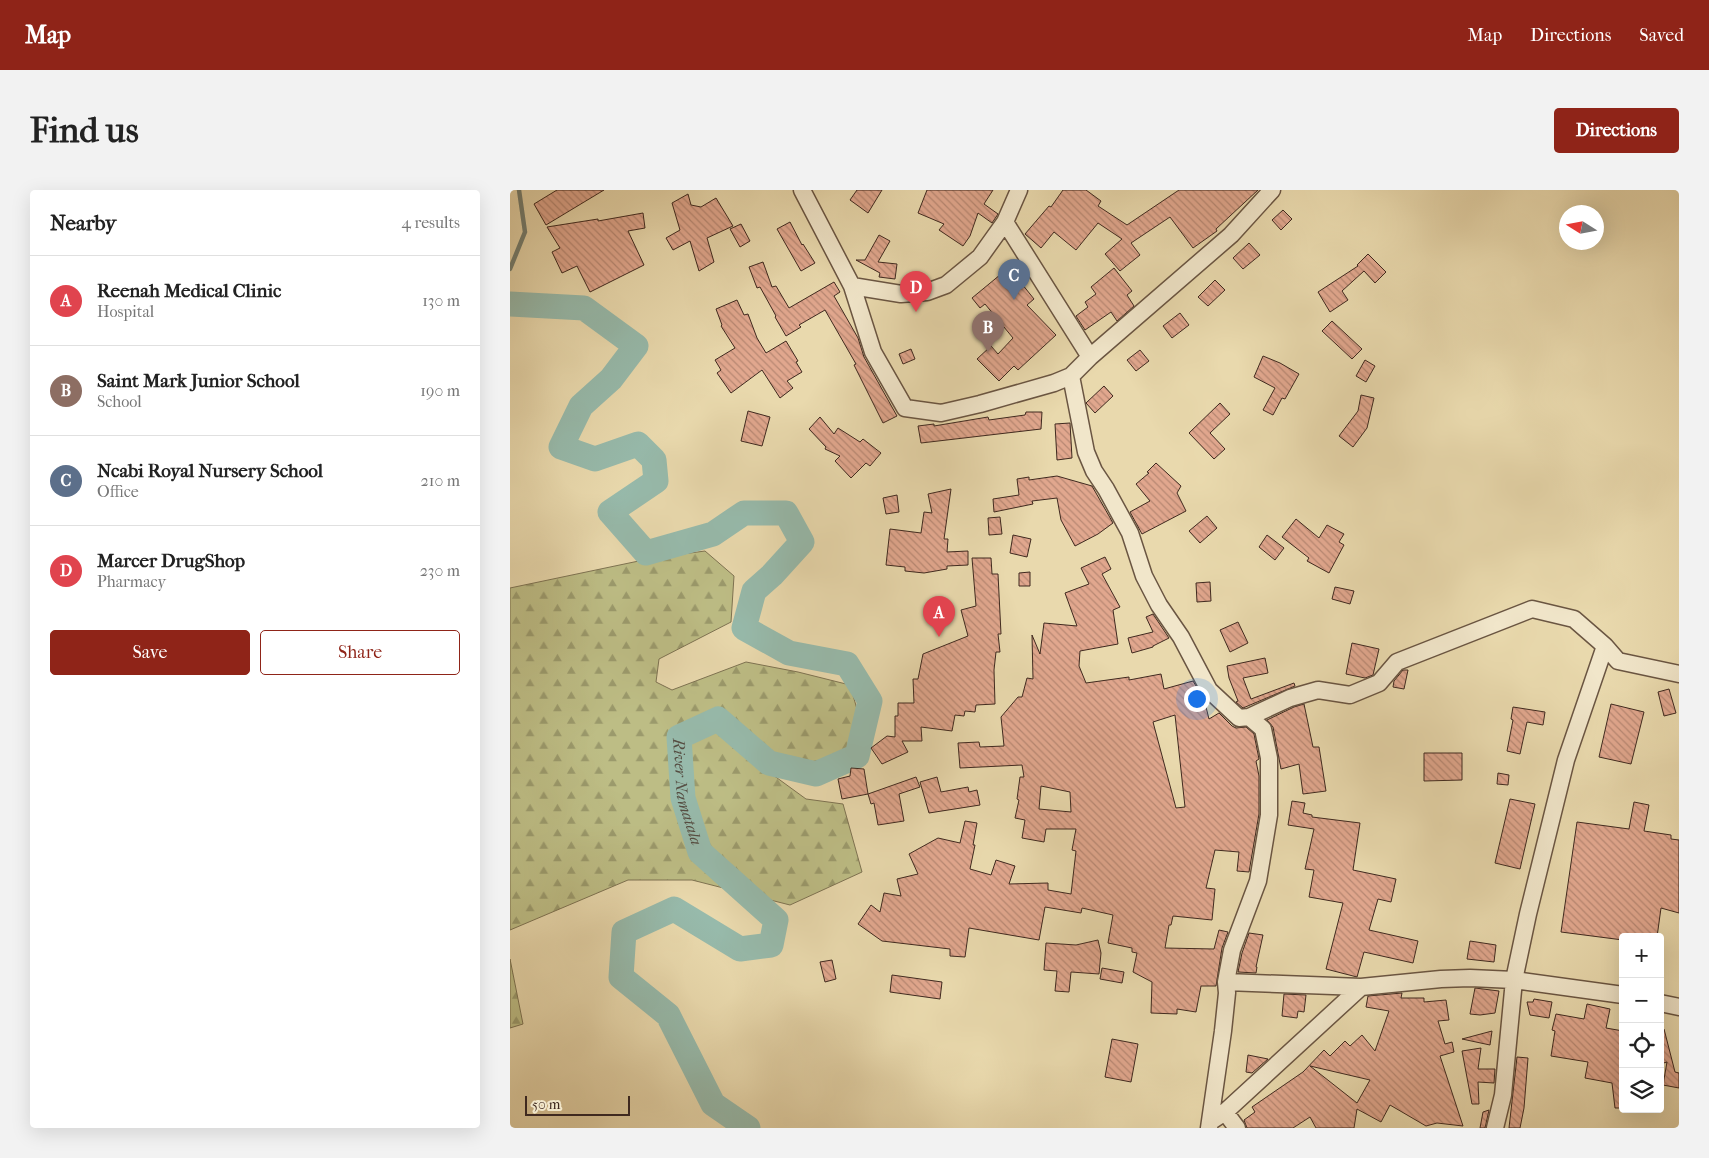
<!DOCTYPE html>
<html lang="en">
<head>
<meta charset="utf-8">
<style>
  body { margin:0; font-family:"IM FELL French Canon",serif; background:#f2f2f2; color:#222 }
  .controls { position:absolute; right:15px; bottom:15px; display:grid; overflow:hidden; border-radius:5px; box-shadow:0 5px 20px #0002 }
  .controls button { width:45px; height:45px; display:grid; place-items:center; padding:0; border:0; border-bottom:1px solid #e0e0e0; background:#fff; color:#222; font:25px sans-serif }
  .compass { position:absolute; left:1049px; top:15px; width:45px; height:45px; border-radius:50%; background:#fff; box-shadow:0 5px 20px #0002; rotate:281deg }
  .scale { position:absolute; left:15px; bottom:12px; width:105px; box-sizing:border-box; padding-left:5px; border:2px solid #3f291f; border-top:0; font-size:14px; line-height:18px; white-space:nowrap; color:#3f291f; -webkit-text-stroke:4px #f1e6ca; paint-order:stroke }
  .you { position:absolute; left:686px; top:508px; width:18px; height:18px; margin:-12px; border:4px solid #fff; border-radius:50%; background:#1a73e8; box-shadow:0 0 0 8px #1a73e833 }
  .badge { display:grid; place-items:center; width:32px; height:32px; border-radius:50%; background:#8f2418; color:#fff; font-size:16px; font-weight:700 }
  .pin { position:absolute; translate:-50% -41px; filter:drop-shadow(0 1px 2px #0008) }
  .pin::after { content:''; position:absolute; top:26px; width:18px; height:15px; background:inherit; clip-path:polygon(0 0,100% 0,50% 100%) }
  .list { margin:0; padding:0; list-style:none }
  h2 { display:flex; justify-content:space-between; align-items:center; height:65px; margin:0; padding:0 20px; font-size:21px }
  h2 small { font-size:16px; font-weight:400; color:#767676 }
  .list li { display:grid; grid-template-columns:32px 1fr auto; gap:15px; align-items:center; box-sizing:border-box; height:90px; padding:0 20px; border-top:1px solid #e0e0e0 }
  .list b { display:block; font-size:19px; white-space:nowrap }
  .list p { margin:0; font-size:16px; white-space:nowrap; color:#767676 }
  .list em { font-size:16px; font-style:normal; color:#767676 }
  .actions { display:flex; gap:10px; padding:15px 20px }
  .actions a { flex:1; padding:11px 0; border:1px solid #8f2418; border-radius:5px; text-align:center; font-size:18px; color:#8f2418 }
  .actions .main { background:#8f2418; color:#fff }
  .icon { flex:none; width:28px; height:28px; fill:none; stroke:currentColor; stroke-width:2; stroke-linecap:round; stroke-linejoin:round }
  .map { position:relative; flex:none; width:1169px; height:938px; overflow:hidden; border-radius:5px }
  header { display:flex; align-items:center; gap:30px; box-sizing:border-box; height:70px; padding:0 25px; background:#8f2418; color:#fff }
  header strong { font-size:24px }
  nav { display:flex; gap:28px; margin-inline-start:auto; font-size:18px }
  .intro { display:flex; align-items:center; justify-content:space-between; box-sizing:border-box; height:120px; padding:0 30px }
  h1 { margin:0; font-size:35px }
  .button { padding:12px 22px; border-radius:5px; background:#8f2418; color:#fff; font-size:18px; font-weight:700 }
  main { display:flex; gap:30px; padding:0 30px }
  aside { flex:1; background:#fff; border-radius:5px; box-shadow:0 5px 20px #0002 }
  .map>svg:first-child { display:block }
</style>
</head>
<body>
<header>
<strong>Map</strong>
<nav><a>Map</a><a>Directions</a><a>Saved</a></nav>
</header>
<div class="intro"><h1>Find us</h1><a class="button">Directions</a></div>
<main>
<aside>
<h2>Nearby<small>4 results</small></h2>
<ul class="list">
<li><span class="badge" style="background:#e0444e">A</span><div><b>Reenah Medical Clinic</b><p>Hospital</p></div><em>130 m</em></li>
<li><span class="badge" style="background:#8d6e63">B</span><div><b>Saint Mark Junior School</b><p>School</p></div><em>190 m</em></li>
<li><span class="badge" style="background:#5c6f8a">C</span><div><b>Ncabi Royal Nursery School</b><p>Office</p></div><em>210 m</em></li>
<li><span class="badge" style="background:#e0444e">D</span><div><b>Marcer DrugShop</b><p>Pharmacy</p></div><em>230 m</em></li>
</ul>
<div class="actions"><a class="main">Save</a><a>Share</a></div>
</aside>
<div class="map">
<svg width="1169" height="938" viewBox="0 0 1169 938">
  <defs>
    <pattern id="forest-firs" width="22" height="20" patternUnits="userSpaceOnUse" patternTransform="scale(1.25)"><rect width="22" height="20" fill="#bdbd85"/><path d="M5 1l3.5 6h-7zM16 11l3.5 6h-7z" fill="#9b9a6c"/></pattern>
    <pattern id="building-back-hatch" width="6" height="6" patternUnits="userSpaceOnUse" patternTransform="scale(1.25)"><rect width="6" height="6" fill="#e1a78e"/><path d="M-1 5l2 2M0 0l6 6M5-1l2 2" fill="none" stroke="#b88873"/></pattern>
  </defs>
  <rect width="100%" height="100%" fill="#e9d9ad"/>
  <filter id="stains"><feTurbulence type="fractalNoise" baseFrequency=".004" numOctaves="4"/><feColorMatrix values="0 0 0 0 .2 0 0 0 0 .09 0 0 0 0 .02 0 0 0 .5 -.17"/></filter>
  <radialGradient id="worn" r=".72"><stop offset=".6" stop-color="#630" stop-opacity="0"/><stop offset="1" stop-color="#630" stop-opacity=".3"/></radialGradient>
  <path fill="url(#forest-firs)" stroke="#7e7352" d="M195,361L224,386L221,432L149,469L146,492L162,500L236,472L288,482L340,495L349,526L342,554L327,567L295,573L266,570L223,534L215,550L296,609L333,614L352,682L280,715L182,690H118L0,740V398L143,368Z
    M0,769L13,834L0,838Z"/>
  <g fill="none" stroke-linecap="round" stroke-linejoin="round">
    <path stroke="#748073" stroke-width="4.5" d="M0,79L15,42L9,0"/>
    <path stroke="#97baab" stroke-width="25" id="s1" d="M0,114L74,118L126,156L101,189L71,216L51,257L85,269L128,254L144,270L146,291L100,322L136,363L203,344L234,323H276L292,352L262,385L244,401L234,438L279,463L337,474L360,511L347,566L306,584L259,573L208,529L169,547L173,608L190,662L266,730L261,755L230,759L164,719L114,742L111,787L158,825L203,914L238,938"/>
  </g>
  <path fill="url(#building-back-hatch)" stroke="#3f291f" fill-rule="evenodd" d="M47,0H94L36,35L24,14Z
    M347,0H372L358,23L340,10Z
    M417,0H483L474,14L488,24L482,33L468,23L460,46L453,56L429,40L434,34L408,23Z
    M553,0H576L591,11L588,16L617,35L669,0H748L706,39L707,41L683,58L660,27L621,53L630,65L610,81L595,64L612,49L588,33L566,60L544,42L531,58L515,44L539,16L541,17Z
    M178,4L181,15L191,17L206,8L223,36L197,48L204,72L189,81L180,51L163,60L156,48L170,40L162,13Z
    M773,20L782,29L771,40L762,30Z
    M133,23L135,38L118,41L134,75L80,102L67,76L52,83L42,62L50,58L37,37L88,29V31Z
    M280,32L292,55L293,54L305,73L291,81L267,39Z
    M231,34L240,51L230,57L220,39Z
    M369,45L380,51L368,72L387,74L385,89L369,87L370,83L346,70H355Z
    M739,53L750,65L733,79L723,68Z
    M858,64L876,82L865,93L854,81L832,101L838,110L820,122L808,102L848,76L847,75Z
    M253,72L262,97L266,96L279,118L324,92L330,102L324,106L348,148L354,167L387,226L373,233L344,175L346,174L315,120L289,135L291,137L276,146L265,127L266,126L250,97L247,98L239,77Z
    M502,75L511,86L508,89L524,109L517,115L546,145L508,180L504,176L489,191L467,169L481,156L488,164L503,148L475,114L470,118L462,108Z
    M604,78L622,101L617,105L624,116L607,131L601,122L575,140L566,126L578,117L575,112L586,104L581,97Z
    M705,90L715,100L698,116L688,107Z
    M227,110L234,125L238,124L247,148L256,163L276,151L288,171L286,172L292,182L277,191L283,198L270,208L252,180L221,203L207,183L211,180L205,170L225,158L211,136L212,135L206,119Z
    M670,123L679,135L662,148L653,136Z
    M822,131L852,159L842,169L812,141Z
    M401,159L405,169L393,174L389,164Z
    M630,160L639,171L626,181L617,170Z
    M753,166L770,173L789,184L775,209L772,208L763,225L753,220L765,198L744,187Z
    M855,170L865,176L856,192L846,186Z
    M594,196L603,206L585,223L576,213Z
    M851,205L864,208L857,238L843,257L829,246L848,221Z
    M710,213L720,224L700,243L715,259L704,269L679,243Z
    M238,221L260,227L252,256L231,251Z
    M516,222H532L531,239L411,253L408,236L424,234V236L478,227L479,230L515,225Z
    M310,227L324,244L328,238L350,252L353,249L371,263L360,276L356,273L341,288L325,271L330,266L315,259L316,257L299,239Z
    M560,233L562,268L547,270L545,234Z
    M646,273L671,296L667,303L676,321L632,344L620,322L640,311L626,294L639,283L637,282Z
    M547,286L582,296L603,333L588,344L565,356L551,330L547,308L522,311L523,314L484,322L483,309L509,305L507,289L519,287V290Z
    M441,299L434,349H438L437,362L458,361V375L437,376V379L414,383L395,381V377L376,375L380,339L411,343L414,322L422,323L418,304Z
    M387,305L389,322L376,324L373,308Z
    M697,326L707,338L690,353L679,341Z
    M490,327L492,344L479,345L478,328Z
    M786,329L809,348L817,335L834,344L829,352L834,355L819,383L797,371L799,368L772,347Z
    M503,345L521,349L517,367L500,363Z
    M757,345L774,358L765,370L749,357Z
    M595,367L601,379L592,384L610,417L603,420L608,454L570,461L569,476L576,493L619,487V490L651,484L654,499L683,491L694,509L699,529L709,523L722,536L726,538L736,537L744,544L749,569L746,571L749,586V624L739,682L727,681L729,662L705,660L696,698L705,699L702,730L663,726L661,735H659L655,758L704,759L709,740L718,742L712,758L706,796H691L686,822L667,819V824L641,823L642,792L623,782L627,763L622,762V758L598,753L603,725L572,718L571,723L535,717L529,750L459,738L455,767L440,766V759L372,751L348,734L361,715L370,722L374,703L391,706L387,689L408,684L399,664L428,648L450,653L455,631L467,633L463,655H465L460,679L481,685L486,670L505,676L499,694L538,693V700L561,704L566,661L562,660L566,639H536L534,652L512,648L515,630L505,628L509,610L507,609L510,587H514L512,575L450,578L448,553L469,552L470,557L494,556L491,527L508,507H512L517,488L523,489L522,445L530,464L534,433L567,436L555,403L579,394L571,378ZM665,525L675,617L666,618L643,532ZM531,596L560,602L561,622L529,619Z
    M462,368H481L482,384H488L491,444H488L490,462H486L484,480L485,514L466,515L465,522L455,521L454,526L445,525L442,541L411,537L412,551H392L398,562L372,574L361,558L377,546L385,547V526H388V513H404L403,489H408L413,464L458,446L451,420L466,416Z
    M520,382V396H509V383Z
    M700,392L701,411L687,412L686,393Z
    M825,397L844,401L840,414L822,409Z
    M643,424L659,448L643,456V457L622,463L618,448L643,442L636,427Z
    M728,432L738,453L720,462L710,440Z
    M842,453L869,459L863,485L855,488L836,484Z
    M755,468L758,483L733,488L741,509L784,493L785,496L733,518L726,512L728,511L719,488L717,476Z
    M893,480H898L894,499L883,497L884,491Z
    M1159,499L1166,523L1154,526L1148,502Z
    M794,514L803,557H809L816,601L793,604L789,574L771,579L763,537L757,530L784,517Z
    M1101,514L1134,522L1121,574L1089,567Z
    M1003,517L1035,522L1033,535L1017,532L1010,564L997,561L1003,530L1001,529Z
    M914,563H952V590L914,591Z
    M341,578L354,579L358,604L332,609L328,589L340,586Z
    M988,583L999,585L998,595L987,594Z
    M406,587L410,597L389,604L394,631L368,635L364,613L361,614L358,604Z
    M427,587L431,602L458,597L459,602L467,600L470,615L419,623L410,592Z
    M1000,609L1025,614L1010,679L985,673Z
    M782,611L795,613L793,623L802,625V627L850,633L843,680L886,689L881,712L868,709L859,740L908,751L903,773L854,762L847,787L816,779L833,713L799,707L804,680L795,679L804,639L778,635Z
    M1124,612L1139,615L1134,641L1161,645V649L1169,650V723L1151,718L1147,747H1113V750L1051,742L1067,632L1119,639Z
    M739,743L753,745L746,777H747L746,783L728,782L732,763Z
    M588,750L591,763L589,784L561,782L559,802L545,801L547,781L534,780L536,753L566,755Z
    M960,751L986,755L984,772L957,769Z
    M322,770L326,789L315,792L310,772Z
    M592,778L614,782L612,793L590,789Z
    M382,785L432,792L430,809L380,802Z
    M965,798L989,801L985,823L970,825L960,824Z
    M892,803L891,808H914V812L936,810L939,830L928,831L935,854L942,852L944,862L930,866L953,936L927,933L916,936L880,915L871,932L847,919L844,938H806L800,927L783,938H737L734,930L745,922L742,917L793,882L814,860L820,866L835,851L840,856L852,845L865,861L879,821L856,817L858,806ZM800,876L860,890L847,913Z
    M774,804L796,805L794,822L788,821L787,828L772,826Z
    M1024,809L1042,812L1039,828L1020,825L1017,812H1023Z
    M1077,814L1100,819L1096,838L1113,841V918H1105L1102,893L1075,888L1078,872L1041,866L1045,841L1042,840L1046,824L1074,829Z
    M1150,839H1154L1165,882L1169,883V898L1153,895L1157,872L1150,874Z
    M982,841L980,855L952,849Z
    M602,849L628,854L621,892L595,887Z
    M971,858L968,879H985L984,893L968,892L969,914H962L952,861Z
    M738,865L758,869L742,883L736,882Z
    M1007,867L1018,868L1014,918L1010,938H999Z
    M979,920L975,938H970L973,922Z"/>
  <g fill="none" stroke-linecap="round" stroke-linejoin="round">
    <defs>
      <path id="street" d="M292,0L342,96L391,104L417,102L436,95L470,67L495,32L509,0
        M495,32L580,167
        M342,96L363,162L395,218L431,223L470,214L544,193L561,186L580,167L721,45L762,0
        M561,186L576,262L584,281L596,299L620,343L634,386L649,415L671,447L699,500L729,528L739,527L753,539L759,568V625L748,691L722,760L716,792L717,803L713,841L699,938
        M739,527L780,508L808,500L840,505L869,493L887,472L1022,419L1064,429L1095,456L1108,471L1169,484
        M716,792L851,797L931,789L960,788L1004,790L1113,805
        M1150,813L1169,817
        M715,922L727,938
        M700,932L715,922L851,797
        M985,938L993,905L1004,790L1018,724L1056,570L1095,456"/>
    </defs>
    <use href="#street" stroke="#6a5542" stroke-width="19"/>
    <use href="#street" stroke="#f1e6ca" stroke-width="16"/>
  </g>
  <g text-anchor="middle" stroke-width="4.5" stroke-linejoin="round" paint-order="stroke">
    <g font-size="16" font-style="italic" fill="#554d42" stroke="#f1e6ca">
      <text dy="6" stroke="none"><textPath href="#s1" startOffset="1260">River Namatala</textPath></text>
    </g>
  </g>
  <rect width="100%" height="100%" filter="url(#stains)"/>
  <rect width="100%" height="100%" fill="url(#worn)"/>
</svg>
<div class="controls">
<button>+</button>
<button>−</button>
<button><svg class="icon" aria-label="locate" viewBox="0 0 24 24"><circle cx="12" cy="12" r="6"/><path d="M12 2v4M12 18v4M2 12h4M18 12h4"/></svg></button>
<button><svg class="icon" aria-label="layers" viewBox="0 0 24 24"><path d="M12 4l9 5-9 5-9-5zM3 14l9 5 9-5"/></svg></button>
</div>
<svg class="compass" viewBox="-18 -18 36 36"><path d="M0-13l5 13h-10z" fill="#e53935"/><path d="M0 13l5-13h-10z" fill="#767676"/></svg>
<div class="scale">50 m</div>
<div class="you"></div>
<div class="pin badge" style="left:429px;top:447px;background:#e0444e">A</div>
<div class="pin badge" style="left:478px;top:162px;background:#8d6e63">B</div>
<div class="pin badge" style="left:504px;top:110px;background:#5c6f8a">C</div>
<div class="pin badge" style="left:406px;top:122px;background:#e0444e">D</div>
</div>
</main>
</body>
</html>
